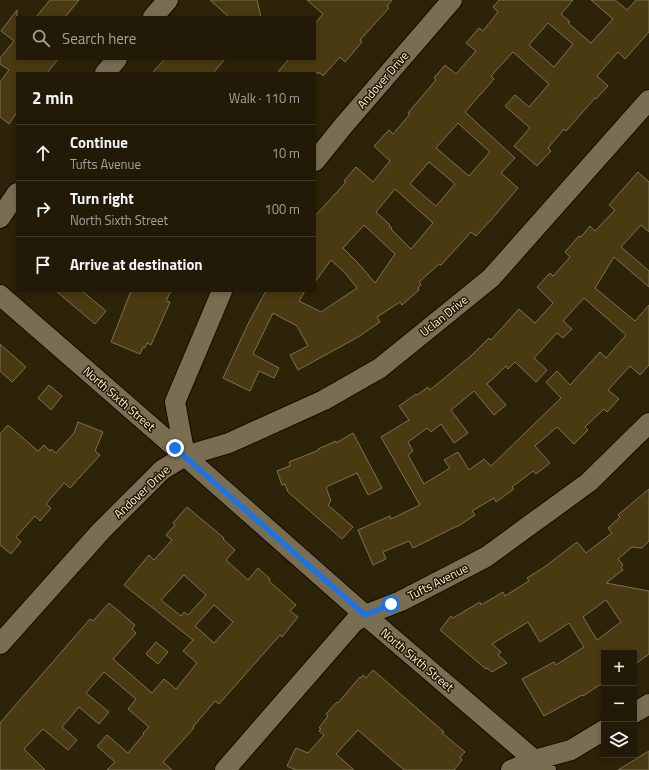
<!DOCTYPE html>
<html lang="en">
<head>
<meta charset="utf-8">
<style>
  body { margin:0; font-family:"Titillium Web",sans-serif; background:#2e2714; color:#f1f3f6 }
  .controls { position:absolute; right:12px; bottom:12px; display:grid; overflow:hidden; border-radius:0px; box-shadow:0 2px 6px #0003 }
  .controls button { width:36px; height:36px; display:grid; place-items:center; padding:0; border:0; border-bottom:1px solid #3f3828; background:#221a06; color:#f1f3f6; font:20px sans-serif }
  .stop { position:absolute; width:12px; height:12px; margin:-9px; border:3px solid #1a73e8; border-radius:50%; background:#fff }
  .stop.end { background:#1a73e8; border-color:#fff; box-shadow:0 1px 4px #0008 }
  .list { margin:0; padding:0; list-style:none }
  h2 { display:flex; justify-content:space-between; align-items:center; height:52px; margin:0; padding:0 16px; font-size:17px }
  h2 small { font-size:13px; font-weight:400; color:#a2a19b }
  .list li { display:grid; grid-template-columns:26px 1fr auto; gap:12px; align-items:center; box-sizing:border-box; height:56px; padding:0 16px; border-top:1px solid #3f3828 }
  .list b { display:block; font-size:15px; white-space:nowrap }
  .list p { margin:0; font-size:13px; white-space:nowrap; color:#a2a19b }
  .list em { font-size:13px; font-style:normal; color:#a2a19b }
  .icon { flex:none; width:22px; height:22px; fill:none; stroke:currentColor; stroke-width:2; stroke-linecap:round; stroke-linejoin:round }
  .map { position:relative; flex:none; width:649px; height:770px; overflow:hidden }
  .search { position:absolute; background:#221a06; box-shadow:0 2px 6px #0003; left:16px; top:16px; width:300px; height:44px; display:flex; align-items:center; gap:10px; box-sizing:border-box; padding:0 14px; border-radius:0px; color:#a2a19b; font-size:15px }
  .panel { position:absolute; background:#221a06; box-shadow:0 2px 6px #0003; left:16px; top:72px; width:300px; height:220px; border-radius:0px }
  .map>svg:first-child { display:block }
</style>
</head>
<body>
<div class="map">
<svg width="649" height="770" viewBox="0 0 649 770">
  <rect width="100%" height="100%" fill="#2d2308"/>
  <path fill="#493a11" stroke="#7c7154" fill-rule="evenodd" d="M50,0H79L65,17H36Z
    M210,0H257L261,17H229Z
    M307,0H392L387,6L389,8L360,40L362,42L345,62L340,57L323,76L320,73H277L289,59H315V24L323,14Z
    M499,0H573L561,14L570,22L568,23L591,43L613,19L591,0H615L627,10L636,0H649V32L625,59L618,52L597,76L608,86L596,99L595,98L566,131L564,129L548,148L551,151L537,166L514,146L530,128L505,106L515,95L529,107L549,84L513,52L491,76L494,79L465,112L515,158L501,173L518,188L491,220L476,236L471,232L441,265L439,264L419,282L421,285L418,288L419,290L402,305L400,302L377,317L380,322L358,337L298,370L290,355L308,346L297,326L273,313L253,354L279,368L274,378L259,371L250,391L223,378L249,322L266,291H305L299,301L321,312L357,288L346,274L331,260L315,282V216L346,182L344,181L356,167L373,182L390,161L374,146L389,130L393,134L410,114L408,113L436,80L434,78L445,65L456,74L476,51L466,43L479,28L483,31L498,12L493,7ZM548,23L573,44L554,67L529,45ZM458,123L490,152L469,176L436,148ZM429,162L455,184L436,206L410,184ZM395,189L433,223L411,249L391,229L392,228L389,226L390,225L376,212ZM364,225L395,254L375,283L359,264L343,248Z
    M17,10V59H58L47,73H17V112L9,124L0,117V82L9,70L0,64V58L14,41L1,31Z
    M165,59H225L213,73H152Z
    M638,172L649,182V232L641,225L621,247L649,271V287L614,257L595,288L635,321L649,305V365L640,375L630,366L608,390L619,399L607,412L604,409L585,427L588,430L574,444L557,427L535,446L550,463L536,474L533,471L512,487L514,489L496,502L494,498L472,511L475,515L457,527V526L413,548L409,541L383,552L386,559L373,565L358,530L390,516L391,519L420,505L381,437L409,420L399,406L416,394L417,395L428,387L430,390L471,356L489,338L491,340L519,309L535,323L553,303L537,287L550,273L553,276L570,257L565,252L579,236L581,237L590,226L595,231L615,210L609,205ZM584,298L626,335L606,358L600,352L570,385L557,371L546,382L561,398L491,466L484,459L469,470L458,452L444,460L450,468L424,484L408,455L413,451L408,442L427,428L431,432L441,424L454,443L468,433L451,410L474,391L494,415L506,405L487,384L506,366L508,369L515,362L536,382L547,370L534,358L557,333L563,338L572,329L563,321Z
    M56,291H82L106,311L95,324Z
    M131,291H171L166,301L170,302L151,345L147,343L145,348L143,347L140,354L111,342Z
    M0,344L26,367L12,382L0,371Z
    M49,385L62,396L51,410L38,398Z
    M78,422L103,432L95,451L100,455L70,488L64,483L46,504L51,508L40,521L35,516L16,537L21,542L11,554L0,545V434L8,425L38,451L44,445L50,451L51,449L56,453L74,433Z
    M353,433L382,488L368,495L357,473L326,487L331,501L328,505L353,527L342,539L288,492L285,484L282,485L277,471L290,466L289,462L319,450L318,449L336,441V443Z
    M649,489V541L642,548L632,547L618,559L623,565L621,567L623,570L606,583L649,591V654L634,665V653H604V682L583,696L582,695L544,716L522,679L554,662L556,665L584,647L569,623L540,642L528,622L492,644L501,652L498,655L507,663L492,672L487,668L486,669L440,630L451,616L453,618L480,602L481,605L503,592L505,596L529,581L527,578L546,566L577,542L586,553L612,533L608,528L620,517L618,515ZM606,600L621,622L597,640L583,617Z
    M187,507L224,538L223,539L235,550L226,560L248,580L258,568L270,579L269,581L296,605L290,611L298,617L282,637L280,635L219,704L215,701L193,727L194,728L163,762L172,770H107L115,762L97,746L107,735L128,753L144,734L143,733L149,727L128,709L136,699L104,672L86,693L109,712L99,724L79,707L62,727L77,740L68,750L43,729L24,749L45,770H0V723L90,619L93,621L109,603L135,625L132,629L136,633L113,659L152,693L164,679L176,689L197,663L183,651L193,640L124,585L149,555L154,560L172,540L166,535L175,525L173,523ZM184,575L206,595L188,615L184,612L181,616L161,600ZM214,605L233,622L214,643L195,626Z
    M156,642L168,652L158,664L146,654Z
    M373,670L444,732L442,733L465,752L460,757L462,760L454,770H404L358,730L336,754L354,770H296L287,766L296,748L308,753L324,735L319,731L321,729L319,728L328,716L326,714L337,702L338,703L360,677L361,678L363,675L366,678Z
    M649,751V770H618Z"/>
  <g fill="none" stroke-linecap="round" stroke-linejoin="round">
    <defs>
      <path id="minor" d="M153,17L168,0
        M105,73L117,59
        M315,161L344,125L452,0
        M0,218L17,193
        M0,295L185,456L365,615L546,770
        M185,456L175,402L222,291
        M0,644L101,531L162,470L185,456L229,443L324,400L380,368L491,278L649,100
        M634,713L649,704
        M225,770L354,622L365,615L401,601L486,557L589,482L649,423
        M511,770L535,760L571,750L604,730"/>
    </defs>
    <use href="#minor" stroke="#150c00" stroke-width="22"/>
    <use href="#minor" stroke="#796e52" stroke-width="20"/>
  </g>
  <g fill="none" stroke-linecap="round" stroke-linejoin="round">
    <path stroke="#1a73e8" stroke-width="5" d="M175,448L365,615L391,604"/>
  </g>
  <g text-anchor="middle" stroke-width="3" stroke-linejoin="round" paint-order="stroke">
    <g font-size="12" fill="#faf3e4" stroke="#231901">
      <text transform="translate(383 80) rotate(-49)" y="4">Andover Drive</text>
      <text transform="translate(444 316) rotate(-39)" y="4">Uclan Drive</text>
      <text transform="translate(119 399) rotate(41)" y="4">North Sixth Street</text>
      <text transform="translate(142 492) rotate(-43)" y="4">Andover Drive</text>
      <text transform="translate(438 582) rotate(-27)" y="4">Tufts Avenue</text>
      <text transform="translate(417 660) rotate(40)" y="4">North Sixth Street</text>
    </g>
  </g>
</svg>
<div class="controls">
<button>+</button>
<button>−</button>
<button><svg class="icon" aria-label="layers" viewBox="0 0 24 24"><path d="M12 4l9 5-9 5-9-5zM3 14l9 5 9-5"/></svg></button>
</div>
<div class="stop" style="left:391px;top:604px"></div>
<div class="stop end" style="left:175px;top:448px"></div>
<div class="search"><svg class="icon" aria-label="search" viewBox="0 0 24 24"><circle cx="10" cy="10" r="6"/><path d="M15 15l6 6"/></svg>Search here</div>
<section class="panel">
<h2>2 min<small>Walk · 110 m</small></h2>
<ul class="list">
<li><svg class="icon" aria-label="ahead" viewBox="0 0 24 24"><path d="M12 20V5M6 11l6-6 6 6"/></svg><div><b>Continue</b><p>Tufts Avenue</p></div><em>10 m</em></li>
<li><svg class="icon" aria-label="right" viewBox="0 0 24 24"><path d="M7 20v-9h11M14 6l5 5-5 5"/></svg><div><b>Turn right</b><p>North Sixth Street</p></div><em>100 m</em></li>
<li><svg class="icon" aria-label="arrive" viewBox="0 0 24 24"><path d="M6 21V4h12l-3 4 3 4H6"/></svg><div><b>Arrive at destination</b></div></li>
</ul>
</section>
</div>
</body>
</html>
